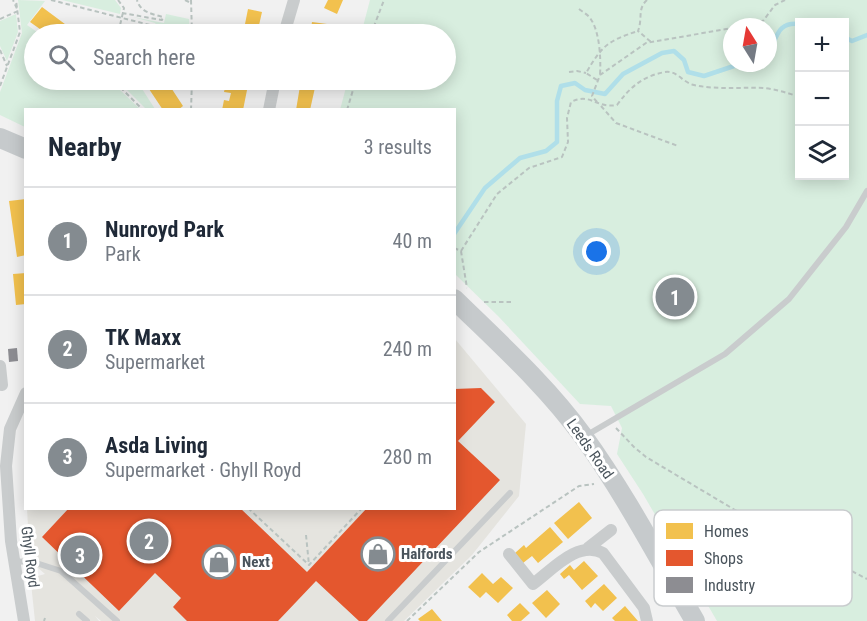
<!DOCTYPE html>
<html lang="en">
<head>
<meta charset="utf-8">
<style>
  body { margin:0; font-family:"Roboto Condensed",sans-serif; background:#f2f2f3; color:#1f2937 }
  .controls { position:absolute; right:18px; top:18px; display:grid; overflow:hidden; border-radius:0px; box-shadow:0 3px 15px #0003 }
  .controls button { width:54px; height:54px; display:grid; place-items:center; padding:0; border:0; border-bottom:2px solid #e0e1e3; background:#fff; color:#1f2937; font:30px sans-serif }
  .compass { position:absolute; left:723px; top:18px; width:54px; height:54px; border-radius:50%; background:#fff; box-shadow:0 3px 15px #0003; rotate:349deg }
  .you { position:absolute; left:597px; top:252px; width:21px; height:21px; margin:-15px; border:4px solid #fff; border-radius:50%; background:#1a73e8; box-shadow:0 0 0 9px #1a73e833 }
  .badge { display:grid; place-items:center; width:39px; height:39px; border-radius:50%; background:#848b90; color:#fff; font-size:20px; font-weight:700 }
  .pin { position:absolute; translate:-50% -50%; border:3px solid #fff; box-shadow:0 2px 6px #0006 }
  .list { margin:0; padding:0; list-style:none }
  h2 { display:flex; justify-content:space-between; align-items:center; height:78px; margin:0; padding:0 24px; font-size:26px }
  h2 small { font-size:20px; font-weight:400; color:#747a83 }
  .list li { display:grid; grid-template-columns:39px 1fr auto; gap:18px; align-items:center; box-sizing:border-box; height:108px; padding:0 24px; border-top:2px solid #e0e1e3 }
  .list b { display:block; font-size:22px; white-space:nowrap }
  .list p { margin:0; font-size:20px; white-space:nowrap; color:#747a83 }
  .list em { font-size:20px; font-style:normal; color:#747a83 }
  .icon { flex:none; width:33px; height:33px; fill:none; stroke:currentColor; stroke-width:2; stroke-linecap:round; stroke-linejoin:round }
  .map { position:relative; flex:none; width:867px; height:621px; overflow:hidden }
  .search { position:absolute; background:#fff; box-shadow:0 3px 15px #0003; left:24px; top:24px; width:432px; height:66px; display:flex; align-items:center; gap:15px; box-sizing:border-box; padding:0 21px; border-radius:33px; color:#747a83; font-size:22px }
  .panel { position:absolute; background:#fff; box-shadow:0 3px 15px #0003; left:24px; top:108px; width:432px; height:402px; border-radius:0px }
  .map>svg:first-child { display:block }
</style>
</head>
<body>
<div class="map">
<svg width="867" height="621" viewBox="0 0 867 621">
  <rect width="100%" height="100%" fill="#f1f1f1"/>
  <path fill="#e5e4df" d="M455,339L526,424L519,496L472,555L404,621H101L95,616L99,621H35L31,583L38,576L45,574L30,561L27,509L454,508Z"/>
  <path fill="#d8eedf" fill-rule="evenodd" d="M18,0L45,1L27,25L40,34H34V80H116L119,89L140,109L26,110L25,127L0,115V92L22,33Z
    M62,0H115L121,8L120,14Z
    M370,0H867V621H717L643,494L617,454L622,428L611,406L580,404L499,317L455,274L454,110H340L348,80H446V34H361ZM800,22H844V176H800ZM732,27H768V63H732Z
    M16,14L18,32L7,61L0,46V21Z
    M166,14L189,19L190,34H162L155,23L133,17L164,23Z
    M121,80H139L137,81L155,109H146L123,86Z"/>
  <path fill="#f2c14e" d="M328,0H343L337,14L324,8Z
    M42,7L77,33L80,29L87,34H47L30,22Z
    M248,9L262,12L257,34H243Z
    M312,22L327,24L325,34H310Z
    M143,80H166L183,106L178,110H163Z
    M233,80H249L243,110H222L224,100L229,101L231,93L224,92L226,83L232,84Z
    M301,80L316,83L310,110H296Z
    M26,199V255L17,257L9,201Z
    M26,273V304L16,305L13,274Z
    M579,502L592,518L568,539L554,523Z
    M550,527L563,542L538,563L532,556L523,563L515,553L524,545L526,548Z
    M584,561L598,576L582,590L569,575L564,579L560,574L570,565L574,570Z
    M482,573L493,584L501,577L513,588L498,603L486,592L480,598L468,587Z
    M604,584L617,598L603,611L595,603L591,608L585,601Z
    M547,590L560,604L546,618L532,603Z
    M520,603L530,613L521,621H512L507,615Z
    M625,606L631,613L638,621H615L612,618Z
    M432,609L442,621H420L418,619Z"/>
  <path fill="#e4572e" d="M481,388L495,402L458,441L500,480L367,621H359L316,581L278,621H187L173,607L181,598L155,573L119,611L42,537L69,508H240L307,572L367,508H454V389Z"/>
  <path fill="#8d8d92" d="M17,348L18,361L9,362L8,349Z"/>
  <g fill="none" stroke-linecap="round" stroke-linejoin="round">
    <path stroke="#b0dfe9" stroke-width="4.5" d="M844,37L852,41L867,35
      M768,55C777,39 776,21 800,24
      M454,234L485,188L520,158L546,151L557,142V101L561,86L575,83L585,90L605,94L623,74L662,53L674,51L684,60L688,72L704,76L743,63"/>
    <path stroke="#b9c3c0" stroke-width="2" stroke-dasharray="4.5 3" stroke-linecap="butt" d="M51,0L154,26L160,34
      M118,0L124,8L118,34
      M185,0L191,3
      M191,0L192,34
      M647,0C637,9 643,18 638,31L651,42
      M579,9C583,12 588,15 590,18C600,31 601,60 600,75
      M122,13L162,20L163,17C152,14 140,12 137,0
      M0,19L18,11L13,0
      M738,27L763,21L775,5L785,0
      M371,34L384,0
      M0,50L7,66
      M569,72L577,71L586,73
      M119,80L121,88L143,110
      M597,80L586,73C602,46 607,41 638,31
      M0,86L20,32L16,0
      M597,102L592,96L600,75L646,43L732,28
      M601,106L616,123L678,146
      M191,110L192,80
      M347,110L356,80
      M454,248L461,251L467,288
      M461,251L497,194L529,168L562,157L568,142L567,118L571,102C591,92 596,109 617,105C630,87 643,76 665,72C677,70 683,83 694,85C717,90 740,87 763,88C775,89 788,93 800,97
      M484,302H511
      M616,428L634,447L646,457L735,510L867,579
      M248,508L309,565L362,508
      M306,535L309,565
      M44,621L45,618
      M407,621L479,552L579,486L594,484"/>
    <path stroke="#c9cccd" stroke-width="6" d="M587,435L725,354L789,299L846,227L867,191
      M15,562L30,561L61,571L117,621
      M79,614L87,621
      M388,621L510,493"/>
    <path stroke="#c9cccd" stroke-width="12" d="M284,34L294,0
      M269,110L275,80
      M0,366L2,385
      M588,548L611,530
      M509,554L533,584C553,569 578,540 603,553L644,608L647,621
      M24,621L11,541L6,466L10,429L26,393"/>
    <path stroke="#c6cacc" stroke-width="20" d="M0,138L26,149
      M454,299C499,343 547,386 583,436C625,494 659,559 695,621"/>
  </g>
  <defs>
    <symbol id="shop-ring" viewBox="-11 -11 22 22"><circle r="9.5" fill="#fff" stroke="#848b90" stroke-width="1.5"/><path d="M-5-2.5h2.3a2.7 3.5 0 0 1 5.4 0H5L5.5 6h-11ZM-1.5-2.5h3a1.5 2.3 0 0 0-3 0Z" fill="#848b90"/></symbol>
  </defs>
  <g fill-rule="evenodd">
    <use href="#shop-ring" x="359" y="535" width="38" height="38"/>
    <use href="#shop-ring" x="200" y="543" width="38" height="38"/>
  </g>
  <g text-anchor="middle" stroke-width="6" stroke-linejoin="round" paint-order="stroke">
    <g font-size="15" fill="#4a545c" stroke="#fff">
      <text transform="translate(590 449) rotate(55)" y="5">Leeds Road</text>
      <text transform="translate(30 557) rotate(83)" y="5">Ghyll Royd</text>
    </g>
    <g font-size="15" font-weight="bold" fill="#4a545c" stroke="#fff" text-anchor="start">
      <text x="401" y="559">Halfords</text>
      <text x="242" y="567">Next</text>
    </g>
  </g>
  <rect x="654" y="510" width="198" height="96" rx="9" fill="#fff" stroke="#c9ccce" stroke-width="1.5"/>
  <rect x="666" y="523" width="27" height="16" fill="#f2c14e"/>
  <rect x="666" y="550" width="27" height="16" fill="#e4572e"/>
  <rect x="666" y="577" width="27" height="16" fill="#8d8d92"/>
  <g font-size="16" fill="#4a545c">
    <text x="704" y="537">Homes</text>
    <text x="704" y="564">Shops</text>
    <text x="704" y="591">Industry</text>
  </g>
</svg>
<div class="controls">
<button>+</button>
<button>−</button>
<button><svg class="icon" aria-label="layers" viewBox="0 0 24 24"><path d="M12 4l9 5-9 5-9-5zM3 14l9 5 9-5"/></svg></button>
</div>
<svg class="compass" viewBox="-18 -18 36 36"><path d="M0-13l5 13h-10z" fill="#e53935"/><path d="M0 13l5-13h-10z" fill="#747a83"/></svg>
<div class="you"></div>
<div class="pin badge" style="left:675px;top:297px">1</div>
<div class="pin badge" style="left:149px;top:541px">2</div>
<div class="pin badge" style="left:80px;top:555px">3</div>
<div class="search"><svg class="icon" aria-label="search" viewBox="0 0 24 24"><circle cx="10" cy="10" r="6"/><path d="M15 15l6 6"/></svg>Search here</div>
<section class="panel">
<h2>Nearby<small>3 results</small></h2>
<ul class="list">
<li><span class="badge">1</span><div><b>Nunroyd Park</b><p>Park</p></div><em>40 m</em></li>
<li><span class="badge">2</span><div><b>TK Maxx</b><p>Supermarket</p></div><em>240 m</em></li>
<li><span class="badge">3</span><div><b>Asda Living</b><p>Supermarket · Ghyll Royd</p></div><em>280 m</em></li>
</ul>
</section>
</div>
</body>
</html>
